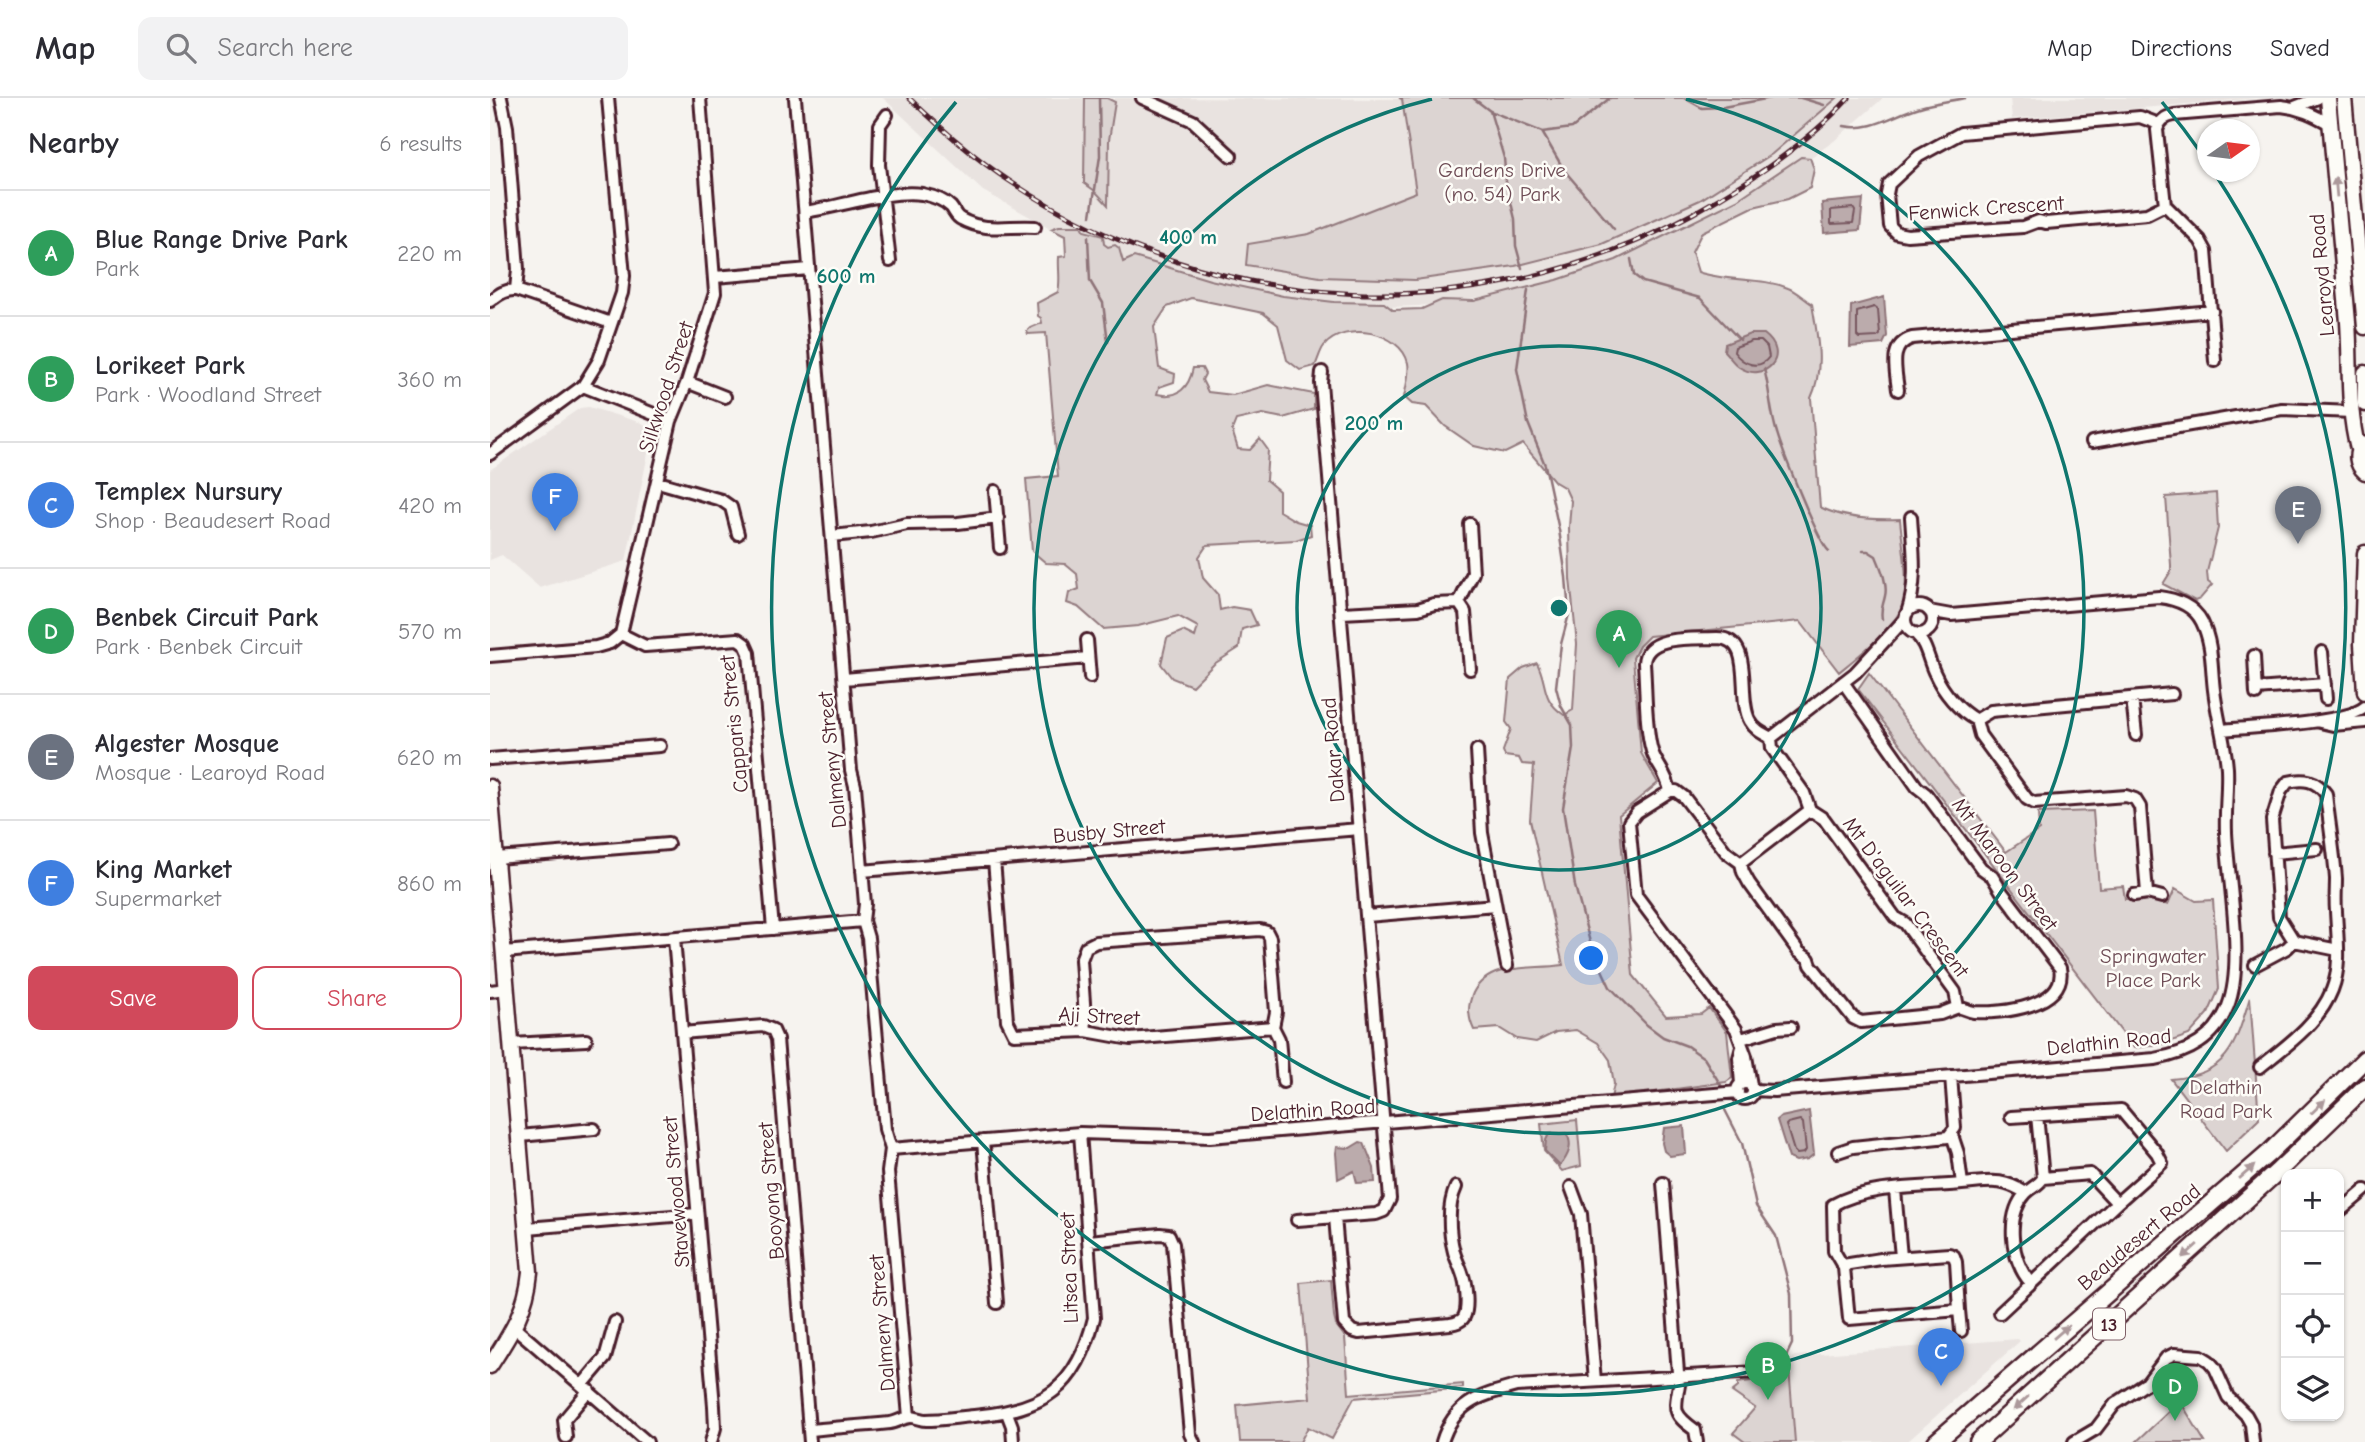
<!DOCTYPE html>
<html lang="en">
<head>
<meta charset="utf-8">
<style>
  body { margin:0; font-family:"Comic Neue",sans-serif; background:#f2f2f3; color:#2b2b33 }
  .controls { position:absolute; right:21px; bottom:21px; display:grid; overflow:hidden; border-radius:14px; box-shadow:0 2px 5px #0004 }
  .controls button { width:63px; height:63px; display:grid; place-items:center; padding:0; border:0; border-bottom:2px solid #e1e1e2; background:#fff; color:#2b2b33; font:35px sans-serif }
  .compass { position:absolute; left:1707px; top:21px; width:63px; height:63px; border-radius:50%; background:#fff; box-shadow:0 2px 5px #0004; rotate:76deg }
  .you { position:absolute; left:1102px; top:861px; width:24px; height:24px; margin:-18px; border:5px solid #fff; border-radius:50%; background:#1a73e8; box-shadow:0 0 0 10px #1a73e833 }
  .badge { display:grid; place-items:center; width:46px; height:46px; border-radius:50%; background:#d1495b; color:#fff; font-size:23px; font-weight:700 }
  .pin { position:absolute; translate:-50% -58px; filter:drop-shadow(0 2px 4px #0008) }
  .pin::after { content:''; position:absolute; top:37px; width:24px; height:21px; background:inherit; clip-path:polygon(0 0,100% 0,50% 100%) }
  .list { margin:0; padding:0; list-style:none }
  h2 { display:flex; justify-content:space-between; align-items:center; height:91px; margin:0; padding:0 28px; font-size:30px }
  h2 small { font-size:23px; font-weight:400; color:#7c7c81 }
  .list li { display:grid; grid-template-columns:46px 1fr auto; gap:21px; align-items:center; box-sizing:border-box; height:126px; padding:0 28px; border-top:2px solid #e1e1e2 }
  .list b { display:block; font-size:26px; white-space:nowrap }
  .list p { margin:0; font-size:23px; white-space:nowrap; color:#7c7c81 }
  .list em { font-size:23px; font-style:normal; color:#7c7c81 }
  .actions { display:flex; gap:14px; padding:21px 28px }
  .actions a { flex:1; padding:16px 0; border:2px solid #d1495b; border-radius:14px; text-align:center; font-size:24px; color:#d1495b }
  .actions .main { background:#d1495b; color:#fff }
  .icon { flex:none; width:38px; height:38px; fill:none; stroke:currentColor; stroke-width:2; stroke-linecap:round; stroke-linejoin:round }
  .map { position:relative; flex:none; width:1875px; height:1344px; overflow:hidden }
  header { display:flex; align-items:center; gap:42px; box-sizing:border-box; height:98px; padding:0 35px; background:#fff; border-bottom:2px solid #e1e1e2 }
  header strong { font-size:33px }
  nav { display:flex; gap:38px; margin-inline-start:auto; font-size:24px }
  .search { width:490px; height:63px; background:#f2f2f3; display:flex; align-items:center; gap:18px; box-sizing:border-box; padding:0 24px; border-radius:14px; color:#7c7c81; font-size:26px }
  main { display:flex }
  aside { flex:1; background:#fff }
  .map>svg:first-child { display:block }
</style>
</head>
<body>
<header>
<strong>Map</strong>
<div class="search"><svg class="icon" aria-label="search" viewBox="0 0 24 24"><circle cx="10" cy="10" r="6"/><path d="M15 15l6 6"/></svg>Search here</div>
<nav><a>Map</a><a>Directions</a><a>Saved</a></nav>
</header>
<main>
<aside>
<h2>Nearby<small>6 results</small></h2>
<ul class="list">
<li><span class="badge" style="background:#2e9e5b">A</span><div><b>Blue Range Drive Park</b><p>Park</p></div><em>220 m</em></li>
<li><span class="badge" style="background:#2e9e5b">B</span><div><b>Lorikeet Park</b><p>Park · Woodland Street</p></div><em>360 m</em></li>
<li><span class="badge" style="background:#3f7fe0">C</span><div><b>Templex Nursury</b><p>Shop · Beaudesert Road</p></div><em>420 m</em></li>
<li><span class="badge" style="background:#2e9e5b">D</span><div><b>Benbek Circuit Park</b><p>Park · Benbek Circuit</p></div><em>570 m</em></li>
<li><span class="badge" style="background:#6b7280">E</span><div><b>Algester Mosque</b><p>Mosque · Learoyd Road</p></div><em>620 m</em></li>
<li><span class="badge" style="background:#3f7fe0">F</span><div><b>King Market</b><p>Supermarket</p></div><em>860 m</em></li>
</ul>
<div class="actions"><a class="main">Save</a><a>Share</a></div>
</aside>
<div class="map">
<svg width="1875" height="1344" viewBox="0 0 1875 1344">
  <rect width="100%" height="100%" fill="#f6f3ef"/>
  <filter id="ink" filterUnits="userSpaceOnUse"><feTurbulence type="fractalNoise" baseFrequency=".0143" numOctaves="2"/><feDisplacementMap in="SourceGraphic" scale="14" xChannelSelector="R" yChannelSelector="G"/><feConvolveMatrix kernelMatrix="1 2 1 2 8 2 1 2 1" color-interpolation-filters="sRGB"/></filter>
  <g filter="url(#ink)">
    <path fill="#e9e3e0" d="M393,0H595L594,85L617,107L619,42L625,0L912,1L926,94L819,136L758,146L830,179L925,182L1025,168L1338,9L1347,0H1393L1344,43L1286,84L1115,175L1023,196L928,208L835,211L653,172L575,138L493,93Z
      M1520,0H1769L1522,21Z
      M99,309L152,325L158,329L162,336L136,463L50,490L12,457L0,462V372L90,310Z
      M1528,1241L1530,1243L1417,1344H1305L1299,1270L1304,1258Z"/>
    <path fill="#dcd4d2" stroke="#937a7e" stroke-width="2" d="M595,0H617L625,4L619,42L618,107L605,93L594,85Z
      M909,0H1347L1282,56L1210,102L1112,146L1025,168L925,182L830,179L756,167L758,146L819,136L926,94L912,1Z
      M1311,59L1320,60L1324,71L1320,90L1298,101L1263,109L1212,134L1202,154L1208,174C1236,184 1272,179 1298,190C1306,193 1314,201 1322,206C1327,236 1335,270 1321,300L1330,409C1353,421 1384,422 1410,421C1412,445 1419,479 1414,503C1409,527 1368,558 1349,574L1310,523L1159,538L1149,548L1143,560L1151,655L1168,685L1129,717L1143,877L1176,918L1211,916L1219,910L1237,934L1242,980L1236,984L1121,1000L1124,986L1120,962L1108,945L1086,932L1066,934L1046,944L1027,941L1009,930L984,932C978,919 977,909 983,895C999,863 1043,872 1073,867L1040,722L1044,667L1032,666L1029,660L1015,658L1013,653L1021,631L1016,624L1020,581L1033,570L1047,565C1058,585 1050,601 1074,617L1083,612L1087,546L1080,481L1079,429L1081,403L1075,390L1065,384L1033,346L1015,355L984,348L955,328L936,308L922,306L914,299C916,289 920,275 918,265C910,233 855,223 834,248C830,253 828,262 825,268L810,272L797,262L788,227L773,215L701,200L677,209L664,229L669,270L685,276L684,284L669,289L667,296C689,301 699,289 703,270H712L715,276L712,282L718,294L743,297L778,287L824,296V311L793,320L773,316L746,322L742,332L748,351L760,352L770,341L778,352L776,382L789,393V413L806,423L820,427L821,437L806,442L717,447L709,459L713,480L728,497L730,512L742,509L760,512L767,527L752,531L749,550L724,566L702,588L682,580L671,566L677,540L693,533L705,539L708,529L688,518L648,528L613,531L588,509L577,505L579,495L589,491L587,476L575,466L556,465L542,453L536,381L568,378L556,235L538,236L537,233L540,230L552,225L551,220L548,218L547,205L568,194C571,182 568,171 569,159L576,158L575,138L561,131L569,128H591L594,133L613,138L614,146L618,149L625,147L629,150L633,164L644,159L720,182L793,198L844,204L894,205L903,212L932,211L952,202L984,203L1067,182L1126,162L1247,102Z
      M1726,395L1728,430L1717,474L1718,484L1722,487L1710,501L1705,503L1673,486L1681,473V467L1676,399Z
      M1379,575L1516,754L1549,732L1548,715L1603,713L1609,790L1633,788L1635,801H1661L1678,807L1685,791L1706,803L1723,802L1729,891L1718,916L1699,937L1673,946L1644,950L1368,591Z
      M1760,899L1769,1021L1736,1053L1681,981C1738,976 1745,949 1760,899Z
      M1087,1022L1091,1068L1072,1073L1054,1053L1051,1026Z
      M841,1182L844,1219L846,1227L855,1239L859,1296L973,1286V1290L864,1300L842,1341L818,1329L810,1344H750L747,1307L820,1300L811,1185Z
      M1299,1270L1305,1344H1255L1243,1335L1265,1310L1242,1294L1248,1289V1285L1273,1281L1280,1271Z
      M1690,1303L1715,1344H1646Z"/>
    <path fill="#bbabac" stroke="#8e7378" stroke-width="2" d="M1373,101L1370,132L1334,135L1332,105Z
      M1394,199L1397,238L1393,246L1360,249L1361,208Z
      M1260,236H1274C1302,257 1275,286 1249,269C1243,265 1239,258 1234,253L1235,246Z
      M1319,1013L1324,1056L1318,1061L1306,1063L1299,1060L1287,1022L1291,1019Z
      M1194,1028L1196,1056L1180,1058L1174,1053L1172,1045L1174,1030Z
      M1067,1035H1076C1084,1047 1078,1058 1070,1068L1055,1053L1056,1042L1059,1036Z
      M870,1044L874,1045L884,1070L885,1084L867,1085L864,1073L848,1081L846,1055L847,1049L860,1050Z"/>
    <g fill="none" stroke-linecap="round" stroke-linejoin="round">
      <path stroke="#77575f" stroke-width="2" d="M1363,110L1365,113L1363,125L1341,126V112Z
        M1384,209L1388,212L1390,237L1387,239L1369,240L1367,238V214Z
        M1262,243H1271L1277,249L1279,259C1269,273 1253,266 1244,254L1245,249Z
        M1310,1022L1313,1025L1316,1052L1314,1055L1307,1056L1304,1053L1296,1027L1298,1025Z"/>
      <path stroke="#8e7378" stroke-width="2.5" d="M983,0L1000,13L1052,34L1074,72L1124,131
        M1194,0L1212,10L1233,9L1281,0
        M1311,0L1334,7
        M1000,13L1014,60L1016,84L1025,121L1026,148L1032,170
        M1354,28C1382,34 1404,16 1430,9C1444,5 1460,3 1475,0
        M1052,34L1082,30L1120,0
        M601,118L610,58L609,0
        M598,139L600,183L613,205L618,244
        M1141,161L1144,177L1153,184L1210,200L1250,242
        M1038,192L1027,271L1038,325L1055,367L1069,432L1076,479L1079,516L1071,546L1066,589L1071,608L1082,627L1083,650L1073,710L1085,788L1101,848L1120,889L1157,927L1173,939L1197,948L1214,960L1232,989
        M1274,271C1280,292 1280,314 1287,335C1292,352 1329,446 1339,453
        M1373,453H1378L1386,458C1391,470 1398,486 1395,498C1393,508 1390,511 1392,521
        M1235,1012L1252,1045L1266,1108L1286,1138L1301,1196L1302,1246L1292,1267"/>
      <defs>
        <path id="minor" d="M11,0L17,29L28,171L26,192
          M305,0L361,672L365,688L375,806L373,823L378,840L395,1031L401,1051L398,1074L419,1319
          M652,0L703,23L741,58
          M1805,9L1828,0
          M397,17L390,27L389,67L400,163
          M1669,26L1650,19L1471,35L1429,58L1399,86L1397,96L1400,128L1407,135L1417,137L1533,129L1549,123L1556,125L1657,116L1675,107
          M315,114C348,109 401,91 432,96C442,98 454,102 461,109C465,114 466,119 471,121C496,135 519,127 545,129
          M225,179L319,171
          M0,203C8,197 15,191 26,192L121,225
          M1725,263L1716,153L1710,142L1675,107L1667,32C1670,22 1675,19 1684,17L1791,8C1810,10 1824,17 1840,26
          M197,284L235,299
          M93,288L181,323
          M1408,292C1406,272 1398,247 1422,240L1722,213
          M1602,344L1792,311L1862,314
          M0,356L93,288L109,262L132,195L134,178L118,0
          M168,384L231,402L241,409L248,436
          M505,393L510,450
          M342,438L381,434L417,426L468,425L508,420
          M969,505L983,475L980,426
          M1415 522a14 14 0 1 1 28 0a14 14 0 1 1-28 0Z
          M852,515L928,511L944,506L969,505L975,514L980,571
          M1417,515C1428,483 1423,452 1421,419
          M1425,535C1437,546 1438,562 1445,576C1453,594 1469,613 1486,622L1490,637L1537,701L1544,705L1636,698L1645,701L1650,709L1657,795
          M131,536L155,548L248,541L255,546L259,555L283,831
          M597,542L600,579
          M1832,554L1836,601
          M0,558L106,549L120,545L131,536L181,323L197,284L225,195L210,0
          M1764,558L1766,596
          M354,581L598,560
          M1353,584L1427,689L1436,696L1491,770L1502,778L1512,794L1570,870C1578,909 1510,916 1484,914C1478,913 1473,910 1468,909
          M1766,591L1835,586
          M1642,600L1646,637
          M1486,622L1501,613L1682,596
          M1830,624L1843,627L1875,624
          M1731,632C1761,629 1856,626 1875,609
          M987,652L992,735L1017,868
          M0,661L170,648
          M1180,693C1176,673 1167,669 1162,653C1155,630 1156,590 1154,565C1155,536 1205,541 1227,540C1266,540 1246,599 1260,623C1265,632 1272,635 1281,640L1365,575L1415,521
          M1180,693L1147,714L1139,724L1146,797L1246,931L1256,958L1261,987
          M1180,693H1186L1194,699L1236,754L1251,765L1320,712L1314,695L1282,650L1281,640
          M1784,755L1827,751
          M6,760L178,746
          M504,762L517,922L524,936L596,933L640,941L783,929
          M1251,765L1253,774L1259,785L1309,854L1319,861L1321,867L1363,920L1371,924L1450,916L1468,909L1465,894L1415,825L1405,819L1334,721L1320,712
          M372,773L869,731
          M1644,797L1657,795L1672,799
          M877,818L1005,807
          M184,840L224,1308L225,1330L221,1344
          M14,854L373,823
          M1765,867L1797,850L1804,843
          M0,893L17,891
          M783,929L789,941L793,984
          M596,933L591,862L596,849L606,844L770,832L777,834L780,840L786,914L783,929
          M192,935L273,928L283,932L287,941L320,1344
          M1251,941L1287,930L1301,929
          M22,946L96,942
          M1770,969C1796,948 1829,925 1842,892C1852,867 1847,839 1846,813C1845,802 1846,791 1846,781C1844,753 1839,724 1836,696C1826,682 1814,680 1798,684L1791,693L1782,722L1789,819L1804,843L1848,852
          M1247 993a8 8 0 1 1 16 0a8 8 0 1 1-16 0Z
          M1251,986L1249,960L1252,949
          M1263,992L1284,993L1665,961C1699,955 1725,941 1738,908C1755,865 1738,782 1736,734C1735,713 1738,691 1737,670C1735,644 1727,618 1724,592C1721,568 1723,547 1712,524C1704,508 1686,501 1669,499L1461,517L1439,513
          M1521,1019L1631,1012L1667,1055L1672,1065L1627,1105L1600,1076L1553,1080
          M1462,1037L1468,1055L1472,1086C1500,1084 1510,1079 1536,1095
          M30,1038L104,1031
          M493,1043L507,1205
          M401,1051L590,1035L720,1039L1248,994
          M1348,1054L1363,1049L1458,1039L1465,1030L1461,978
          M1173,1085L1189,1287C1184,1313 1183,1316 1205,1332L1207,1344
          M1081,1089L1091,1116L1105,1283
          M1405,1092L1411,1159
          M1849,1114L1875,1092
          M845,1119L854,1225L862,1233L869,1235L960,1226C965,1225 971,1224 974,1219C979,1209 976,1185 972,1175C970,1168 966,1162 964,1154C959,1135 957,1108 966,1089
          M807,1122L886,1116L894,1113L900,1101L831,285L832,274
          M37,1130L207,1116
          M599,1143L670,1136L679,1137L683,1146L700,1336L704,1344
          M1353,1167L1391,1161L1459,1156L1464,1158L1466,1164L1469,1212L1359,1221L1354,1170L1344,1153L1343,1107C1377,1087 1433,1090 1472,1086
          M1540,1184C1521,1163 1515,1117 1536,1095C1542,1089 1549,1087 1553,1080L1547,1017
          M1469,1212L1471,1233
          M1510,1215L1627,1105
          M25,1230L157,1344
          M93,1286L115,1260L125,1224
          M517,1315L522,1328L523,1344
          M321,1332C347,1329 374,1328 400,1325C407,1324 414,1319 421,1319C426,1319 431,1322 436,1322C452,1322 469,1319 484,1318C554,1312 587,1290 604,1220L590,1035
          M76,1339L74,1322L99,1292
          M952,1344C964,1304 990,1298 1026,1288L1267,1274
          M1584,1344L1606,1331L1625,1306L1657,1285L1676,1260L1684,1256L1711,1258L1719,1263L1725,1270L1738,1299L1756,1317L1761,1326L1763,1344"/>
        <path id="major" d="M1838,0C1844,75 1852,149 1858,224C1861,266 1857,310 1868,351
          M1854,0L1875,229
          M1875,275V306
          M1872,346C1865,356 1866,366 1875,374
          M1875,455L1872,546L1875,594
          M0,689L40,1174C36,1214 21,1235 0,1268"/>
        <path id="highway" d="M1446,1344L1779,1055L1875,961
          M1488,1344L1787,1074L1875,989"/>
      </defs>
      <use href="#minor" stroke="#4a1f2b" stroke-width="16"/>
      <use href="#major" stroke="#4a1f2b" stroke-width="19"/>
      <use href="#highway" stroke="#4a1f2b" stroke-width="21"/>
      <use href="#minor" stroke="#fdfcf7" stroke-width="10"/>
      <use href="#major" stroke="#fdfcf7" stroke-width="14"/>
      <use href="#highway" stroke="#fdfcf7" stroke-width="16"/>
      <defs>
        <path id="rail" d="M419,0C451,30 484,60 521,84C726,219 986,235 1202,116C1258,85 1315,48 1359,0"/>
      </defs>
      <use href="#rail" stroke="#4a1f2b" stroke-width="5"/>
      <use href="#rail" stroke="#fdfcf7" stroke-width="2.5" stroke-dasharray="8" stroke-linecap="butt"/>
    </g>
    <defs><path id="oneway-solid" d="M-6-.8H1V-3.2L6.5 0L1 3.2V.8H-6Z" transform="scale(1.75)"/></defs>
    <g fill="#ac999b">
      <use href="#oneway-solid" transform="translate(1846 89) rotate(-95)"/>
      <use href="#oneway-solid" transform="translate(1828 1009) rotate(-44)"/>
      <use href="#oneway-solid" transform="translate(1757 1074) rotate(-41)"/>
      <use href="#oneway-solid" transform="translate(1700 1153) rotate(138)"/>
      <use href="#oneway-solid" transform="translate(1571 1234) rotate(-41)"/>
      <use href="#oneway-solid" transform="translate(1531 1305) rotate(138)"/>
    </g>
  </g>
  <g fill="none" stroke="#0f766e" stroke-width="3.5">
    <circle cx="1069" cy="510" r="262"/>
    <path d="M1196 1A525 525 0 1 1 942 1"/>
    <path d="M1672 4A787 787 0 0 1 1714 59M1725 76A787 787 0 1 1 466 4"/>
  </g>
  <g text-anchor="middle" stroke-width="5" stroke-linejoin="round" paint-order="stroke">
    <rect fill="#fdfcf7" stroke="#806168" stroke-width="2" x="1603" y="1210.5" width="32" height="31" rx="5"/>
    <g font-size="19" font-weight="bold" fill="#4a1f2b">
      <text x="1619" y="1233">13</text>
    </g>
    <g font-size="21" fill="#6e4c55" stroke="#fdfcf7">
      <text x="1012" y="79">Gardens Drive<tspan x="1012" dy="24">(no. 54) Park</tspan></text>
      <text x="1663" y="865">Springwater<tspan x="1663" dy="24">Place Park</tspan></text>
      <text x="1736" y="996">Delathin<tspan x="1736" dy="24">Road Park</tspan></text>
    </g>
    <g font-size="21" fill="#4a1f2b" stroke="#fdfcf7">
      <text transform="translate(1496 110) rotate(-4)" y="7">Fenwick Crescent</text>
      <text transform="translate(1832 177) rotate(-95)" y="7">Learoyd Road</text>
      <text transform="translate(176 289) rotate(-72)" y="7">Silkwood Street</text>
      <text transform="translate(244 626) rotate(-96)" y="7">Capparis Street</text>
      <text transform="translate(843 652) rotate(-95)" y="7">Dakar Road</text>
      <text transform="translate(342 662) rotate(-96)" y="7">Dalmeny Street</text>
      <text transform="translate(619 733) rotate(-5)" y="7">Busby Street</text>
      <text transform="translate(1515 766) rotate(53)" y="7">Mt Maroon Street</text>
      <text transform="translate(1416 799) rotate(53)" y="7">Mt D'aguilar Crescent</text>
      <text transform="translate(609 918) rotate(3)" y="7">Aji Street</text>
      <text transform="translate(1619 944) rotate(-6)" y="7">Delathin Road</text>
      <text transform="translate(823 1012) rotate(-4)" y="7">Delathin Road</text>
      <text transform="translate(281 1093) rotate(-95)" y="7">Booyong Street</text>
      <text transform="translate(186 1094) rotate(-95)" y="7">Stavewood Street</text>
      <text transform="translate(1649 1139) rotate(-40)" y="7">Beaudesert Road</text>
      <text transform="translate(579 1170) rotate(-92)" y="7">Litsea Street</text>
      <text transform="translate(392 1225) rotate(-95)" y="7">Dalmeny Street</text>
    </g>
  </g>
  <circle cx="1069" cy="510" r="10" fill="#0f766e" stroke="#fdfcf7" stroke-width="3.5"/>
  <g font-size="21" text-anchor="middle" font-weight="bold" fill="#0f766e" stroke="#fdfcf7" stroke-width="5" stroke-linejoin="round" paint-order="stroke">
    <text x="698" y="146">400 m</text>
    <text x="356" y="185">600 m</text>
    <text x="884" y="332">200 m</text>
  </g>
</svg>
<div class="controls">
<button>+</button>
<button>−</button>
<button><svg class="icon" aria-label="locate" viewBox="0 0 24 24"><circle cx="12" cy="12" r="6"/><path d="M12 2v4M12 18v4M2 12h4M18 12h4"/></svg></button>
<button><svg class="icon" aria-label="layers" viewBox="0 0 24 24"><path d="M12 4l9 5-9 5-9-5zM3 14l9 5 9-5"/></svg></button>
</div>
<svg class="compass" viewBox="-18 -18 36 36"><path d="M0-13l5 13h-10z" fill="#e53935"/><path d="M0 13l5-13h-10z" fill="#7c7c81"/></svg>
<div class="you"></div>
<div class="pin badge" style="left:1129px;top:570px;background:#2e9e5b">A</div>
<div class="pin badge" style="left:1278px;top:1302px;background:#2e9e5b">B</div>
<div class="pin badge" style="left:1451px;top:1288px;background:#3f7fe0">C</div>
<div class="pin badge" style="left:1685px;top:1323px;background:#2e9e5b">D</div>
<div class="pin badge" style="left:1808px;top:446px;background:#6b7280">E</div>
<div class="pin badge" style="left:65px;top:433px;background:#3f7fe0">F</div>
</div>
</main>
</body>
</html>
